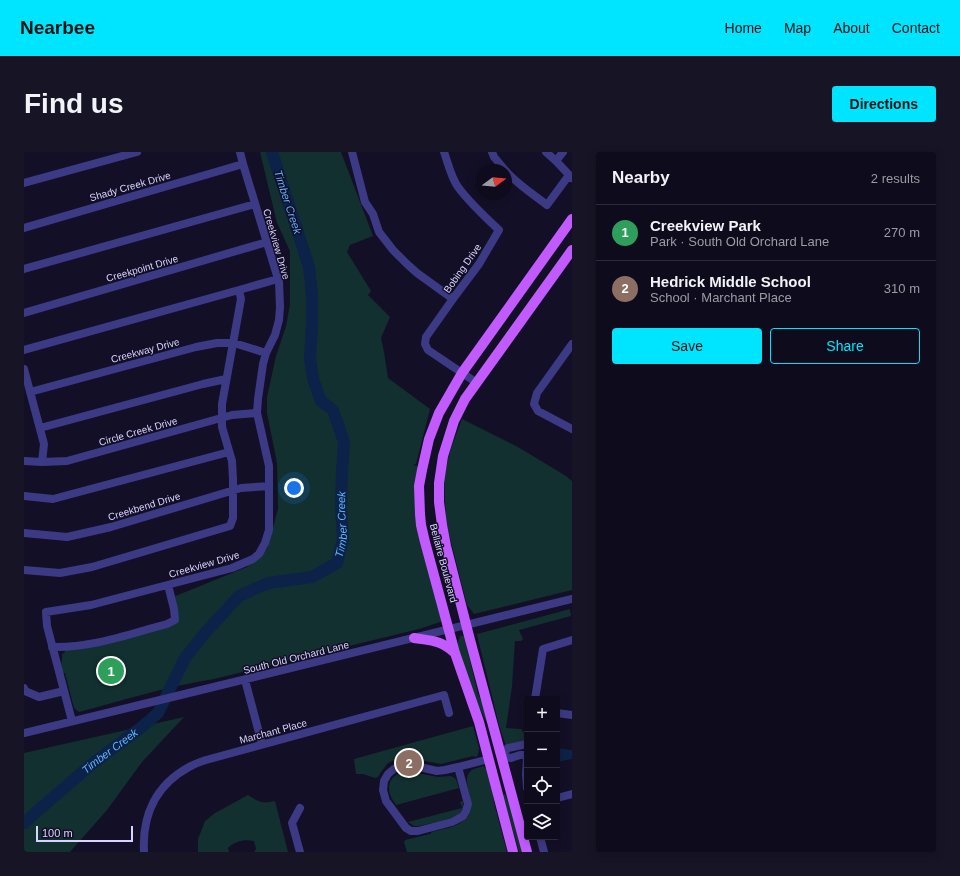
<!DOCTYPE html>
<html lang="en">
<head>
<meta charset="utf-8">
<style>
  body { margin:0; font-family:Helvetica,sans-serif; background:#171425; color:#f1f3f6 }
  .controls { position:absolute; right:12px; bottom:12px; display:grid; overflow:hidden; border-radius:4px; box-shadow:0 2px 10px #0003 }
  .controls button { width:36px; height:36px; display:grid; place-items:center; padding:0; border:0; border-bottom:1px solid #2e2b3b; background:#0e0b1c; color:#f1f3f6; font:20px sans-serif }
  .compass { position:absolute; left:452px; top:12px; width:36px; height:36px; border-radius:50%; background:#0e0b1c; box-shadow:0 2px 10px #0003; rotate:74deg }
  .scale { position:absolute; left:12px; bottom:10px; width:97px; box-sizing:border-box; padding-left:4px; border:2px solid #d9d4ff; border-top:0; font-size:11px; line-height:14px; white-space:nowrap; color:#d9d4ff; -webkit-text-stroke:3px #130f26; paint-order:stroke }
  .you { position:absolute; left:270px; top:336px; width:14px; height:14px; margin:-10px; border:3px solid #fff; border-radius:50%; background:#1a73e8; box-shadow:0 0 0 6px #1a73e833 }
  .badge { display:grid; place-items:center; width:26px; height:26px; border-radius:50%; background:#00e5ff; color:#fff; font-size:13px; font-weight:700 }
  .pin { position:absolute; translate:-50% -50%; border:2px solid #fff; box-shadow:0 1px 4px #0006 }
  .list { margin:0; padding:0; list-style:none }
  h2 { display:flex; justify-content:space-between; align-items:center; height:52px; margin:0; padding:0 16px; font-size:17px }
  h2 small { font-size:13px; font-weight:400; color:#9b9ba3 }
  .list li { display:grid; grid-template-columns:26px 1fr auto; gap:12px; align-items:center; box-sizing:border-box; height:56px; padding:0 16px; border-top:1px solid #2e2b3b }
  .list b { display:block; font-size:15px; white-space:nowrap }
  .list p { margin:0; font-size:13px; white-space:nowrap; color:#9b9ba3 }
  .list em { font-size:13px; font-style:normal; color:#9b9ba3 }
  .actions { display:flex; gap:8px; padding:12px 16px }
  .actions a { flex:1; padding:9px 0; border:1px solid #00e5ff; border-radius:4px; text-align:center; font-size:14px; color:#00e5ff }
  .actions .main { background:#00e5ff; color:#111 }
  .icon { flex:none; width:22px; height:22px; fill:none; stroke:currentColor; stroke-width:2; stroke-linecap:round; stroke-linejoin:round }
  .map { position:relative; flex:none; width:548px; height:700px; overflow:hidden; border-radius:4px }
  header { display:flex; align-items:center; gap:24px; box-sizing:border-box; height:56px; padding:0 20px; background:#00e5ff; color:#111 }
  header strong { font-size:19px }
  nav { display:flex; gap:22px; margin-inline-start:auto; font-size:14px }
  .intro { display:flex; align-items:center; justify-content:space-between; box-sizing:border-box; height:96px; padding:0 24px }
  h1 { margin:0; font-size:28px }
  .button { padding:10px 18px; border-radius:4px; background:#00e5ff; color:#111; font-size:14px; font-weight:700 }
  main { display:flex; gap:24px; padding:0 24px }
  aside { flex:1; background:#0e0b1c; border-radius:4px; box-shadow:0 2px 10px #0003 }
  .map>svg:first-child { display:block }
</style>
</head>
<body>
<header>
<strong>Nearbee</strong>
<nav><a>Home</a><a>Map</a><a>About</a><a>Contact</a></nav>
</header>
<div class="intro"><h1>Find us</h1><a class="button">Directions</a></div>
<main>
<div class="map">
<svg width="548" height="700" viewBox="0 0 548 700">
  <rect width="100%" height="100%" fill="#130f26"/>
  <path fill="#12302f" d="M236,0H317L349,84L326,93L323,100L347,139L344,143L366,165L357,186L360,200L364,226L406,257L392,312L389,313L395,314L393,329L419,469L395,477L190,527C145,534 103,547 59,559L55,560L50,556L41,521H39C35,513 39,508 38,502L40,501C46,489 61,488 73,488L153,471L149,445L223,415L243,397L254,357L253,311L243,261V245L252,204L262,174L266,152V99L253,71Z
    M438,267L494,295L542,324L548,329V438L450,462L443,453L422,370L420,325L426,299Z
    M546,457L547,464L495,478L499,487L497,489H491L488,534L482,576L497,577L503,585L501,589L482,594L475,573L453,483V482Z
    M436,484H440L454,542L462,559L465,571H463L455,555L441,517L434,494V490Z
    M160,565L118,610L83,658L46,700H0V601Z
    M449,574L455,596L454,603L452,605L449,604L417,612L384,606L373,607L364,611L357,620L354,625L351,626L339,622H332L330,607Z
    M459,614L463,617L464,625L467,627L470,651L483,700H383L380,690L381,688L406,682L408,680C417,677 429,676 438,670C461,653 430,627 450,617C453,616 457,615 459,614Z
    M382,619L414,625L427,624L432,627L435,636L372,653C370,650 367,646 366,642C362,630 370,621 382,619Z
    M481,642L485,651L500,700H495L479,643Z
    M224,643C235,650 238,652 251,649L264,700H230L232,697L230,689C220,687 211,689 204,696L205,700H174V687L181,669L191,661Z
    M438,649L439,650C439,655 438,659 435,662C429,667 404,672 395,674H390L384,670L438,656L436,650Z"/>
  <path fill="#0c2248" d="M533,596L548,598V607L533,610Z"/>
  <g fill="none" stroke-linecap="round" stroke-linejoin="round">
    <path stroke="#0c2248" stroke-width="12" id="s1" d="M0,671L18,655L68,612L119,574L134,561L161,506L181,481L215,444L244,431L288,425L313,411L319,387L317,356L318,318L320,290L309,258L297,249L289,227L286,206L288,173V144L285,115L248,0"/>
    <path stroke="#3d3a85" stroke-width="8" d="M328,0L341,50L349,62L355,80L369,98L383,112L393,121L429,147
      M420,0C424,11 427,25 434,35C445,50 461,65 475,78L455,112L431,144L402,185L401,192L404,198L453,231
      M468,0L470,5L481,18
      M522,0L532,9L548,26
      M532,9L539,0
      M482,19C493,32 509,42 523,53L545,23
      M0,31L113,0
      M0,76L219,12
      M0,117L231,52
      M0,161L243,90
      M548,192L513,241L510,252L514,259L548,277
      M0,198L215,138
      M0,217L20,292L18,310
      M6,240L172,195L193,191H210L242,201
      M16,276L179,232L202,227
      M0,309L18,310L43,309L208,263L233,261
      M0,344L29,347L205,300
      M0,381L43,385L87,375L217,336L245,334
      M0,418L36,421L68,415L206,374L209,366V327L208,309L198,275V252L217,147L215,138L254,127
      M28,495C68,496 105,482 143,472L151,468L150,457L144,433
      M221,528L238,592
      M0,536L1,539L15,545L40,539
      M511,547L519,497L548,488
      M533,561L548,563
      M48,569L23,474L22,460L67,453L208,416L229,407L235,402L241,391L245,378V314L233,261L234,247L239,212L242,201L251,183L255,168L256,155L255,130L219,12L216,0
      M0,581L169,540L548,447
      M477,604L484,596L503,592
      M477,604L487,606L496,603H503
      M503,607L502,622L503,636
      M434,615L444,652L442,659L439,664L434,667L428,670L394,679H387L382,676L362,649L359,638L360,629L364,622L370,617L377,614L387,613L413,619L421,618L434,615L465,607
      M533,646L548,642
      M276,656L268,671L276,700
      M516,685L520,700
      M120,700C118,663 132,633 165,615C170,612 176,610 182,608L420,543L425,561"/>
    <path stroke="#c25bff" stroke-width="10" d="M390,486C409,489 416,488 431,501
      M489,700L455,570L431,501L401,390L397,373L396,362L395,334L398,318L405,287L415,261L438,221L548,67
      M503,700L445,484L422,394L418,373L415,350V331L419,304L430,269L441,247L548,98"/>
  </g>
  <g text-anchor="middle" stroke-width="3" stroke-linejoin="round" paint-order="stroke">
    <g font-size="10" fill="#d9d4ff" stroke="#130f26">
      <text transform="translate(106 34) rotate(-16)" y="4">Shady Creek Drive</text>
      <text transform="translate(253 92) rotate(74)" y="4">Creekview Drive</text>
      <text transform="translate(118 116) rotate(-16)" y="4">Creekpoint Drive</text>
      <text transform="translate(438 116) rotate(-55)" y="4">Bobing Drive</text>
      <text transform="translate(121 198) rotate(-15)" y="4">Creekway Drive</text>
      <text transform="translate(114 279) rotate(-16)" y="4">Circle Creek Drive</text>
      <text transform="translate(120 354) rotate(-17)" y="4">Creekbend Drive</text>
      <text transform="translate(420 411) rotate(75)" y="4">Bellaire Boulevard</text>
      <text transform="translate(180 412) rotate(-16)" y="4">Creekview Drive</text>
      <text transform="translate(272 505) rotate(-14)" y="4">South Old Orchard Lane</text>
      <text transform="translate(249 579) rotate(-15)" y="4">Marchant Place</text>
    </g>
    <g font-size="11" font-style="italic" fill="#62b6ff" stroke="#130f26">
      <text transform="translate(264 50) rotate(72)" y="4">Timber Creek</text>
      <text dy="4" stroke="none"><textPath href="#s1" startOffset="461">Timber Creek</textPath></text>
      <text dy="4" stroke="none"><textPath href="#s1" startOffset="112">Timber Creek</textPath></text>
    </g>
  </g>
</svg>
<div class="controls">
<button>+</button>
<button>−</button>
<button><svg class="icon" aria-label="locate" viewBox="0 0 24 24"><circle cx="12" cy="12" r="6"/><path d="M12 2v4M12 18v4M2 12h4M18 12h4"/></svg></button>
<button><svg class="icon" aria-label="layers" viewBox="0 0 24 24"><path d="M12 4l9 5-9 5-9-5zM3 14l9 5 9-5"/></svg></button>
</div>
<svg class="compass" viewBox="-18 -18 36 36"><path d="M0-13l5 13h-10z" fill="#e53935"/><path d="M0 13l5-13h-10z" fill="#9b9ba3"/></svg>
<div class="scale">100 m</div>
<div class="you"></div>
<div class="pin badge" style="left:87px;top:519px;background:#2e9e5b">1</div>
<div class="pin badge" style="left:385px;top:611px;background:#8d6e63">2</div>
</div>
<aside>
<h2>Nearby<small>2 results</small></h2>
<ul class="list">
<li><span class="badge" style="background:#2e9e5b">1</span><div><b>Creekview Park</b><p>Park · South Old Orchard Lane</p></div><em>270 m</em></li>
<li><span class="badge" style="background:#8d6e63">2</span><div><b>Hedrick Middle School</b><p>School · Marchant Place</p></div><em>310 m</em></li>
</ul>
<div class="actions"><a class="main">Save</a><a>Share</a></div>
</aside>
</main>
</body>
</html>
